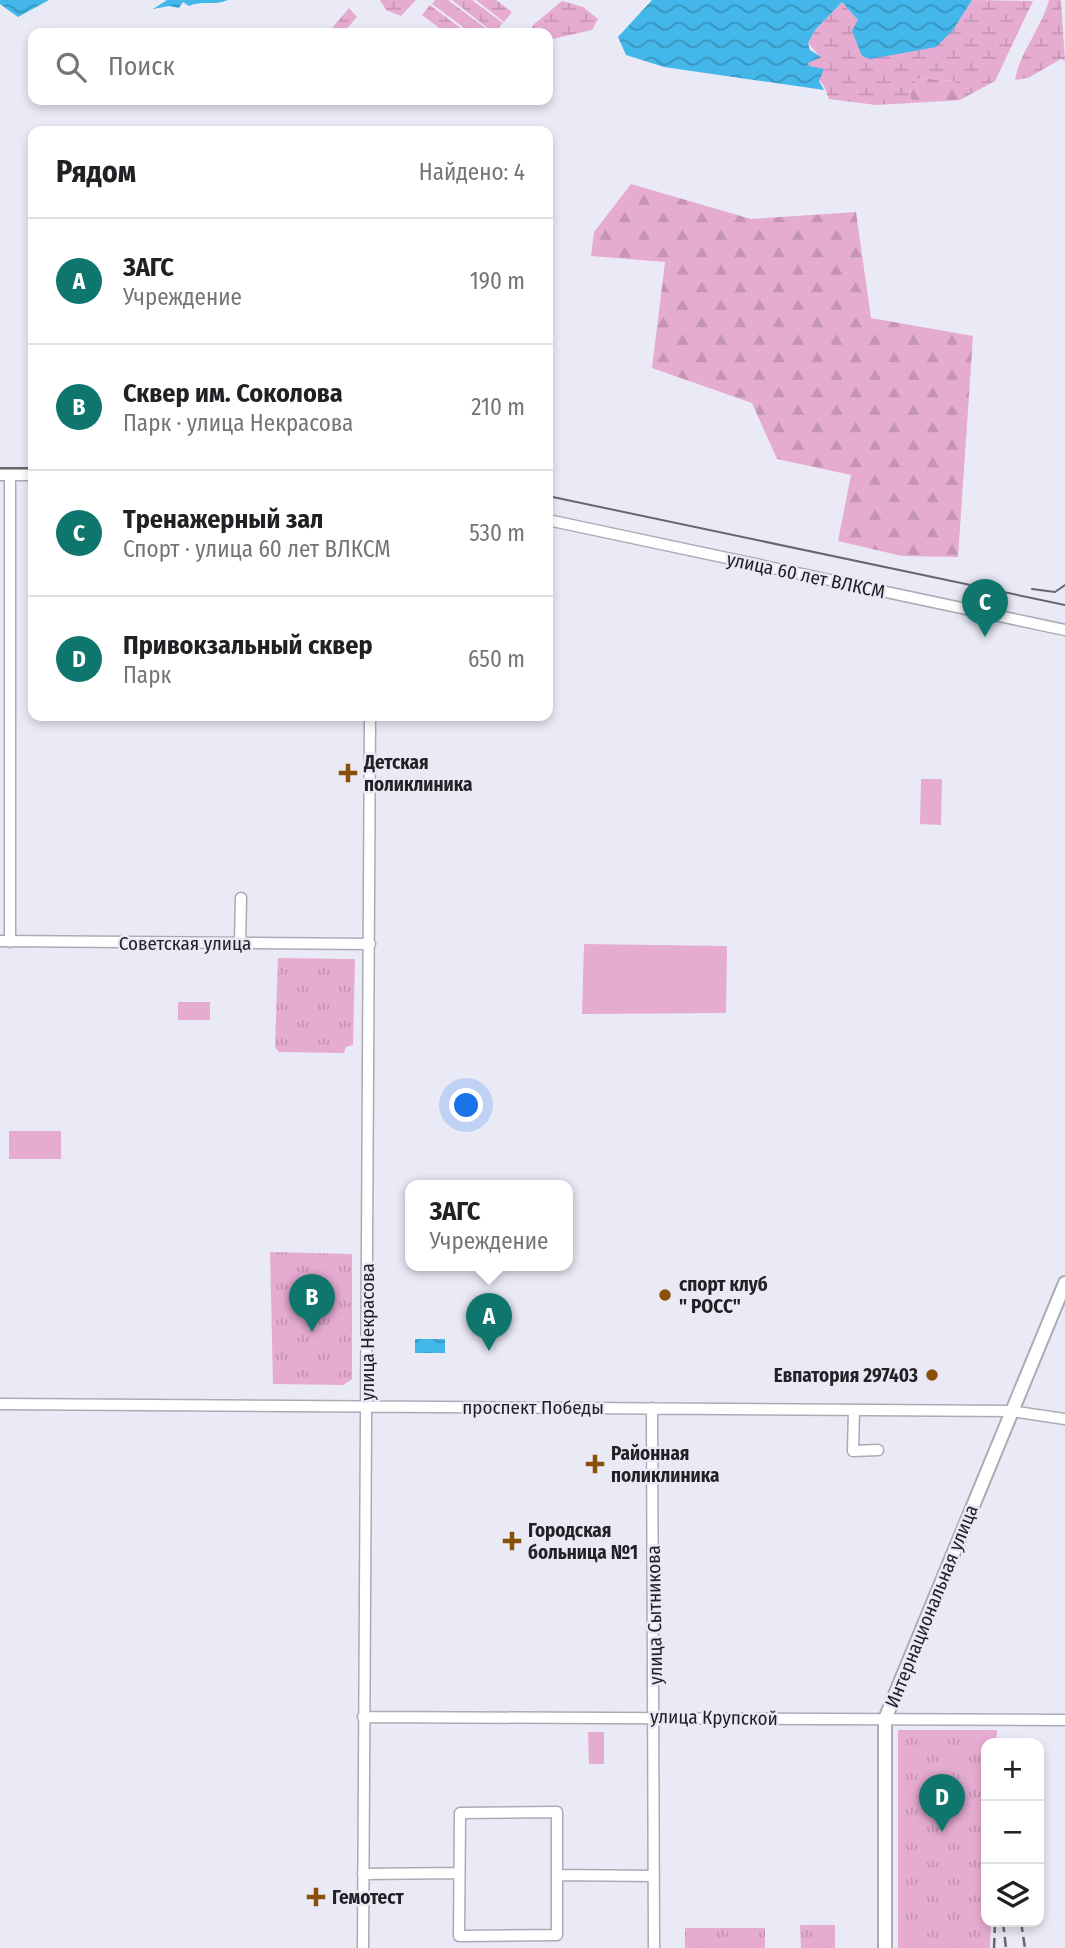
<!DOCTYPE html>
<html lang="ru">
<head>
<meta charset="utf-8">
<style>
  body { margin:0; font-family:"Fira Sans Condensed",sans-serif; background:#f2f2f2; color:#202124 }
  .controls { position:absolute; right:21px; bottom:21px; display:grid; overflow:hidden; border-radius:14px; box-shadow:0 4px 10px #0003 }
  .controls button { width:63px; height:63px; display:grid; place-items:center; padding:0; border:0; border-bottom:2px solid #e0e0e0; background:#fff; color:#202124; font:35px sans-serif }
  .you { position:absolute; left:467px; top:1106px; width:24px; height:24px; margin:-18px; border:5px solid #fff; border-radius:50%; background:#1a73e8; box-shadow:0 0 0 10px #1a73e833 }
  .badge { display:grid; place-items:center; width:46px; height:46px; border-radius:50%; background:#0f766e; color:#fff; font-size:23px; font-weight:700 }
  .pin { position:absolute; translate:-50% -58px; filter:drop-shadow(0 2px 4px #0008) }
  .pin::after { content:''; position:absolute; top:37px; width:24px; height:21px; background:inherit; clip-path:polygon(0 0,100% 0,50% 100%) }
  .popup { position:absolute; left:405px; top:1180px; width:168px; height:91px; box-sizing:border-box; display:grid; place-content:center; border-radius:14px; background:#fff; filter:drop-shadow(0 2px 5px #0005); font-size:23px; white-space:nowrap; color:#757577 }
  .popup b { font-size:26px; color:#202124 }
  .popup::after { content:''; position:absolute; left:50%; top:100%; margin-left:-14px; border:14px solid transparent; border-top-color:#fff }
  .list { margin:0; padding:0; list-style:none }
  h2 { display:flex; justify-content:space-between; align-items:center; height:91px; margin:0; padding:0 28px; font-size:30px }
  h2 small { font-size:23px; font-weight:400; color:#757577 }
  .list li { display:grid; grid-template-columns:46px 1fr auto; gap:21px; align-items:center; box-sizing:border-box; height:126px; padding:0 28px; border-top:2px solid #e0e0e0 }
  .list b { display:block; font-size:26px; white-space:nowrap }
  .list p { margin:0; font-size:23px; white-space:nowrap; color:#757577 }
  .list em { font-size:23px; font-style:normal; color:#757577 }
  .icon { flex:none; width:38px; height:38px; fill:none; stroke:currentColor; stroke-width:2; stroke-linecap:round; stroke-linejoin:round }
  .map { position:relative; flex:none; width:1065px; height:1948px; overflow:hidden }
  .search { position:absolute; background:#fff; box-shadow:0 4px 10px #0003; left:28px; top:28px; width:525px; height:77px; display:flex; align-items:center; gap:18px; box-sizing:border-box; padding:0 24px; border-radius:14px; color:#757577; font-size:26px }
  .panel { position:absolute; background:#fff; box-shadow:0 4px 10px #0003; left:28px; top:126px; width:525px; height:595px; border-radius:14px }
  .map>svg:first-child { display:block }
</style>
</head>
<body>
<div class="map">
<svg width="1065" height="1948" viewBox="0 0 1065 1948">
  <defs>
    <pattern id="grass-tufts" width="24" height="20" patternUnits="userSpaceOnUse" patternTransform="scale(1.75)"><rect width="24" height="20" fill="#e6abd1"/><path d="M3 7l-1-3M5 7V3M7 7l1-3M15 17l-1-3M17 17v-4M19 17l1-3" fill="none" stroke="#c593b3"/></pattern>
    <pattern id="forest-firs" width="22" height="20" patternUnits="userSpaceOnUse" patternTransform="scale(1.75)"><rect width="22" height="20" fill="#e6abd1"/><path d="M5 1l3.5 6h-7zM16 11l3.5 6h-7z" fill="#c593b3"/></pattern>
    <pattern id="wetland-marsh" width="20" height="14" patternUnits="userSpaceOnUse" patternTransform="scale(1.75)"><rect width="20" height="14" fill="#e6abd1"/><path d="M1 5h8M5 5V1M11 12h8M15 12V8" fill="none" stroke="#c593b3"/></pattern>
    <pattern id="water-waves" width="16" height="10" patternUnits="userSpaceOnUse" patternTransform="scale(1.75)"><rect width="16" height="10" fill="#43b6ea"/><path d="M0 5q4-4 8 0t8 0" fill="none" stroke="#3894bd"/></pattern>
  </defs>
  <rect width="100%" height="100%" fill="#eaeaf7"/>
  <path fill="url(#grass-tufts)" d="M278,958L355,959L353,1045L346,1047L344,1053L279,1052L275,1047Z
    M270,1252L352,1254V1379L343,1385L273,1384Z
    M898,1730H997L996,1743H986V1922H991L990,1948H898Z
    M800,1925H835V1948H801Z
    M685,1928H765V1948H685Z"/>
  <path fill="url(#forest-firs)" d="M918,78L953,81L965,88L960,100L912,103L909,88Z
    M631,184L751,219L856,212L871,318L973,336L958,557L902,556L838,541L851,475L777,459L752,403L652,368L665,262L591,256L594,232Z"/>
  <path fill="url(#wetland-marsh)" d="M380,0H416L401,16L386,10Z
    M435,0H448L492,33H471L432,4Z
    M452,0H472L503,23L494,33Z
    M476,0H496L512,12L504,22Z
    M972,0L1033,1L995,81L960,100L964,88L953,81L919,78L909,88L912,103L876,105L829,99L824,86L809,66L808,63L820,57L808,43L815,30L842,2L858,20L856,28L862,56L953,30Z
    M1049,0H1061L1065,61L1061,59L1028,78L1015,80C1020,52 1041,29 1049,0Z
    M562,1L583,7L598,19L592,30L548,40V33H529L533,25Z
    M430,5L467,33H446L422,15Z
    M349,8L357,17L343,33H328Z"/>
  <path fill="#e6abd1" d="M921,779H942L941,825L920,824Z
    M584,944L727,946L726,1013L582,1014Z
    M178,1002H210V1020H178Z
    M9,1131H61V1159H9Z
    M588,1732H604V1764H589Z"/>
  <path fill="url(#water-waves)" d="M0,0H49L18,17L0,4Z
    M167,0H228C214,6 201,0 189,6L183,2L179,8L169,6L153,9Z
    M652,0H972L953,30L936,47L870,59L862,56L852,31L858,20L842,2L815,30L808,43L810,50L821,57L808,63L809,66L824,69L819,81L824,90L664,67L626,55L618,37Z
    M415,1339H445V1353H415Z"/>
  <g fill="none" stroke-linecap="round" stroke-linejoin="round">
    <defs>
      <path id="minor" d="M0,475H33
        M548,520L1065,630
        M0,941L370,944
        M10,942V475
        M240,943L241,898
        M0,1404L1011,1411L1065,1419
        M652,1408L654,1948
        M854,1410L853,1451L878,1450
        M363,1717L1065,1720
        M557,1812V1935L459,1936L460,1813Z
        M363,1874L458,1873
        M557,1875L654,1876
        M363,1948L370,716"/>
      <path id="major" d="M885,1948V1719L1065,1283"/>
    </defs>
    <use href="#minor" stroke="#ababb7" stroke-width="13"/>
    <use href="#major" stroke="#ababb7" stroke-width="16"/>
    <use href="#minor" stroke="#fff" stroke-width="10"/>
    <use href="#major" stroke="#fff" stroke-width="12"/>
    <path stroke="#66666d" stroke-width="2" d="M0,468H33
      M548,496L1065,605
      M1032,589L1055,592L1065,585"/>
    <path stroke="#66666d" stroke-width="2.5" stroke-dasharray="10 5" stroke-linecap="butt" d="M1003,1922L1006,1948
      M1021,1922L1025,1948
      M994,1948L995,1922"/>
  </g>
  <g fill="#8a500a" stroke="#eaeaf7" stroke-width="2.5">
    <path d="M344.5 762.5h7v7h7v7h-7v7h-7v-7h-7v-7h7z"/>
    <circle cx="665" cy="1295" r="7"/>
    <circle cx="932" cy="1375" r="7"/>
    <path d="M591.5 1453.5h7v7h7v7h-7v7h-7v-7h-7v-7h7z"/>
    <path d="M508.5 1530.5h7v7h7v7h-7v7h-7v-7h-7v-7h7z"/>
    <path d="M312.5 1886.5h7v7h7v7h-7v7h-7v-7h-7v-7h7z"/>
  </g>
  <g text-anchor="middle" stroke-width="5" stroke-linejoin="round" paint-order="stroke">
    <g font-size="19" fill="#222226" stroke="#eaeaf7">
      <text transform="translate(806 575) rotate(12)" y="7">улица 60 лет ВЛКСМ</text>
      <text x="185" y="950">Советская улица</text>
      <text transform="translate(367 1332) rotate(-90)" y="7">улица Некрасова</text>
      <text x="533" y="1414">проспект Победы</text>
      <text transform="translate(931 1606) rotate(-68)" y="7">Интернациональная улица</text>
      <text transform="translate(654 1615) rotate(-91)" y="7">улица Сытникова</text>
      <text transform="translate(714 1717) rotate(1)" y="7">улица Крупской</text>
    </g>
    <g font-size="19" font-weight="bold" fill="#222226" stroke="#eaeaf7" text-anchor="start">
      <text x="364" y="769">Детская<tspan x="364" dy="22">поликлиника</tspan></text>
      <text x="679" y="1291">спорт клуб<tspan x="679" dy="22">" РОСС"</tspan></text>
      <text x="918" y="1382" text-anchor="end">Евпатория 297403</text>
      <text x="611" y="1460">Районная<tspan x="611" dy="22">поликлиника</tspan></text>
      <text x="528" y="1537">Городская<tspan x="528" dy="22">больница №1</tspan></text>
      <text x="332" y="1904">Гемотест</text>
    </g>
  </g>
</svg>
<div class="controls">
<button>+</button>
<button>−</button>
<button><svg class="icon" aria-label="layers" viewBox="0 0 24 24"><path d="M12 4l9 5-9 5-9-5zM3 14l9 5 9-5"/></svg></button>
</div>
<div class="you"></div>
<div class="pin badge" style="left:489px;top:1351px">A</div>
<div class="popup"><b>ЗАГС</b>Учреждение</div>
<div class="pin badge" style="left:312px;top:1332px">B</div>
<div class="pin badge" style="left:985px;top:637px">C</div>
<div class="pin badge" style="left:942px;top:1832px">D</div>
<div class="search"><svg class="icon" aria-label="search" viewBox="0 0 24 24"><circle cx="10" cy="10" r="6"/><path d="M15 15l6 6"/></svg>Поиск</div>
<section class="panel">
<h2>Рядом<small>Найдено: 4</small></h2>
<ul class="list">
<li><span class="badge">A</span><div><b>ЗАГС</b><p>Учреждение</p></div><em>190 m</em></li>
<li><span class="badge">B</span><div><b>Сквер им. Соколова</b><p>Парк · улица Некрасова</p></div><em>210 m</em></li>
<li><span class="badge">C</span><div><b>Тренажерный зал</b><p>Спорт · улица 60 лет ВЛКСМ</p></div><em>530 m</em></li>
<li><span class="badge">D</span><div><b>Привокзальный сквер</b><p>Парк</p></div><em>650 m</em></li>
</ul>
</section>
</div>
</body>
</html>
